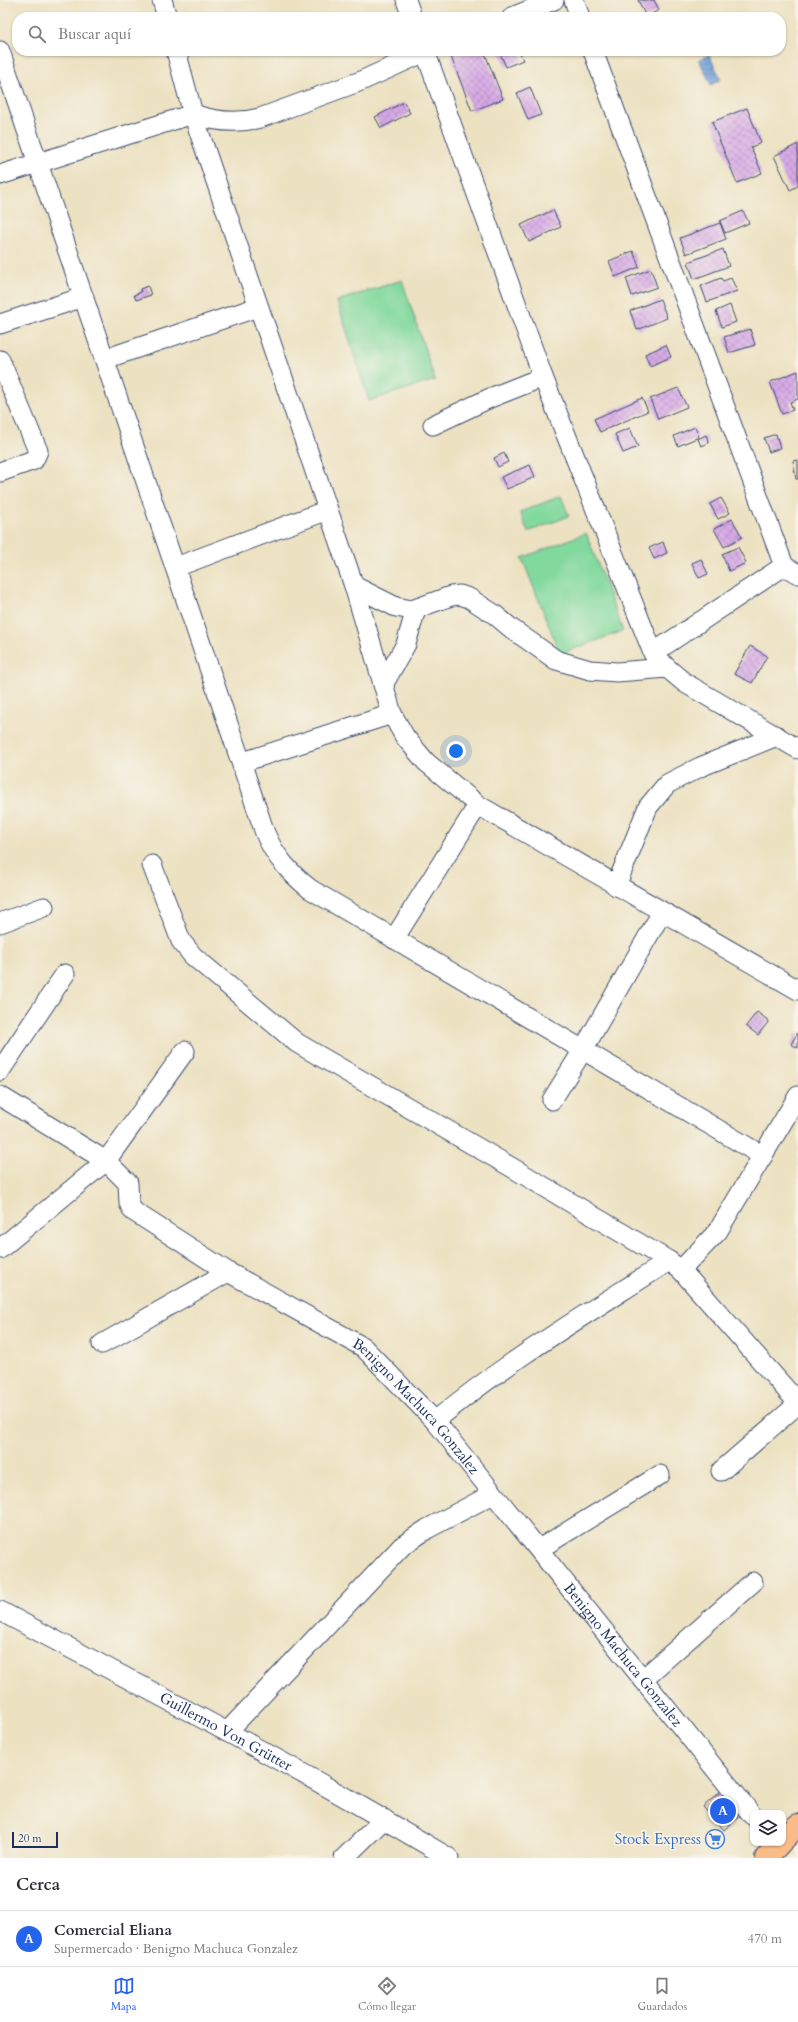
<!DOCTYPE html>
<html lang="es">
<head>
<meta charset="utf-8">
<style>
  body { margin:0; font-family:Cardo,serif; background:#f7f7f7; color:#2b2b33 }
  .controls { position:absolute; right:12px; bottom:12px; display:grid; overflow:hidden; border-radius:8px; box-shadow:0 1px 3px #0004 }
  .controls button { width:36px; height:36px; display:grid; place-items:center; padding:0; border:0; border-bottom:1px solid #e1e1e2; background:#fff; color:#2b2b33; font:20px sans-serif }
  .scale { position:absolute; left:12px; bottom:10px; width:46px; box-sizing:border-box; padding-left:4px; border:2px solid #1b2f5e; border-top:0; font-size:11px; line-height:14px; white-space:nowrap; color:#1b2f5e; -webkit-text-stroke:3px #f7f3e8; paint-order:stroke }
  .you { position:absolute; left:456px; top:751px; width:14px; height:14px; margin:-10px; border:3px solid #fff; border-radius:50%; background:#1a73e8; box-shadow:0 0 0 6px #1a73e833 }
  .badge { display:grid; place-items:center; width:26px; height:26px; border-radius:50%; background:#2563eb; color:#fff; font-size:13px; font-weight:700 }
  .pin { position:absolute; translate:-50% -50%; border:2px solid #fff; box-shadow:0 1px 4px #0006 }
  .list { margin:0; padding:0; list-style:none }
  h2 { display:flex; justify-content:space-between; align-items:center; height:52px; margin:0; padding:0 16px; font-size:17px }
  h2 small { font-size:13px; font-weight:400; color:#7c7c81 }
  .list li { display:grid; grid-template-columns:26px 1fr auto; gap:12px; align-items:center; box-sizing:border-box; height:56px; padding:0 16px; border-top:1px solid #e1e1e2 }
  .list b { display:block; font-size:15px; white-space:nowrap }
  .list p { margin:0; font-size:13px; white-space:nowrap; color:#7c7c81 }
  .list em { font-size:13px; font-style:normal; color:#7c7c81 }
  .icon { flex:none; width:22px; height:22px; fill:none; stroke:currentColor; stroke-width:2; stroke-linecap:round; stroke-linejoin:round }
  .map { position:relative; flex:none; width:798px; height:1858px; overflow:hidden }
  .search { position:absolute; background:#fff; box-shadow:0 1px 3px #0004; left:12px; right:12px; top:12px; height:44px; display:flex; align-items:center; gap:10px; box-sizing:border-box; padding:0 14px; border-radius:16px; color:#7c7c81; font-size:15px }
  .sheet { height:108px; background:#fff }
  nav { display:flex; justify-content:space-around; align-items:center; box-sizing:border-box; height:56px; border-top:1px solid #e1e1e2; background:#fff; font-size:11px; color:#7c7c81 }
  nav a { display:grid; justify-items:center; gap:2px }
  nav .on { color:#2563eb }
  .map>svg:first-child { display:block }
</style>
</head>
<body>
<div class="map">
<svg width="798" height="1858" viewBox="0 0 798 1858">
  <defs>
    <pattern id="water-rules" width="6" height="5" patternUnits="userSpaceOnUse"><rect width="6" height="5" fill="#6e9fd8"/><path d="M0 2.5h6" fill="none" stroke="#5a82b2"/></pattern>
    <pattern id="building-cross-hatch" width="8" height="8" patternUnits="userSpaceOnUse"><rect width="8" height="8" fill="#d8aae7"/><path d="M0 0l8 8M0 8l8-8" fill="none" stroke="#ae8bbe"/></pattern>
  </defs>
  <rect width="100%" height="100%" fill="#f7f3e8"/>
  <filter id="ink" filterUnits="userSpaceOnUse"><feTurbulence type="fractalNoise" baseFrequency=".025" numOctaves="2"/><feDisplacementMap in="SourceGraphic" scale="8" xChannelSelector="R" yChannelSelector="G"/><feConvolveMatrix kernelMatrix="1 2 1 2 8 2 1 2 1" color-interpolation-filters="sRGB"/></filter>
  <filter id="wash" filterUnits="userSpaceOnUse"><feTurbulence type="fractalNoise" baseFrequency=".012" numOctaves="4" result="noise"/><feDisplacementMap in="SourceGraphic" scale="16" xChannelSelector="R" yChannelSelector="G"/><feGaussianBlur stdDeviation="0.9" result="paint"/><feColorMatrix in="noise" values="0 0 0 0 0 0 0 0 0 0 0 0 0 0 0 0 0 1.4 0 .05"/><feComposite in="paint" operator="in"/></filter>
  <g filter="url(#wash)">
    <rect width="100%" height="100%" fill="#ece1c1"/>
    <path fill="#82d99e" stroke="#4e847e" d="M402,280L435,380L369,401L337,301Z
      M561,496L569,516L528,532L520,512Z
      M586,533L623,631L560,654L522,558Z"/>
    <path fill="url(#water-rules)" stroke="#44679b" d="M709,55L721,79L711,85L699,60Z"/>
    <g id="blocks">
      <path fill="url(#building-cross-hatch)" d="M638,0H654L659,10L646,17Z
        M468,51H484L503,99L472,111L451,57Z
        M499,51H519L523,60L506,67Z
        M530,87L541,115L528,120L517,93Z
        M404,102L410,113L381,128L375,117Z
        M747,108L761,143L751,147L762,173L737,183L712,122Z
        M798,144V186L790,190L774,156Z
        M553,210L561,227L529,242L521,225Z
        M743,211L749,223L725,233L720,221Z
        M720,223L726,239L686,254L680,238Z
        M723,249L729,266L694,279L688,262Z
        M633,251L639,267L615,277L609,261Z
        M651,269L657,287L632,296L626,278Z
        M721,278L723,281L731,278L737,291L707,302L701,286Z
        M148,286L151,295L136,300L134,295L141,292L140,289Z
        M660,299L667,318L637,330L630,311Z
        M730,305L736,322L722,327L716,311Z
        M750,329L755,345L729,353L724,337Z
        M666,345L671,357L650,366L645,354Z
        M798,371V399L790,402L793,410L782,414L770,382Z
        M678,388L687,407L658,419L650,399Z
        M642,398L648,411L600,432L594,419Z
        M695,427L699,437L678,446L674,436Z
        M630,428L638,447L623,453L615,434Z
        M776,434L780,448L769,452L764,438Z
        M706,435L709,443L701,446L698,439Z
        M504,453L508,462L498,467L494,458Z
        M798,460V479H796L793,461Z
        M530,465L535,477L507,489L501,477Z
        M721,498L730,513L718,519L710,504Z
        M732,519L742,537L724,547L714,529Z
        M663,542L667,553L654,559L649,548Z
        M738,547L746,563L729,571L722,554Z
        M701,559L708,574L699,578L692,563Z
        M750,646L767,656L752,683L734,674Z
        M757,1012L769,1021L758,1035L746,1026Z
        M798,1032V1048L791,1044Z
        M721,1791L742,1814L724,1830L703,1807Z"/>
    </g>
  </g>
  <g filter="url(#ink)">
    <use href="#blocks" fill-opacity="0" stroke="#3a4a6d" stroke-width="1"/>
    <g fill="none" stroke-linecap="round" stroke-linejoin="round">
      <defs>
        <g id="minor">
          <path d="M162,0L167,17"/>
          <path d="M406,0L412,17"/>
          <path d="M574,0L580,17"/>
          <path d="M512,17L554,0"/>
          <path d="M0,51L265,833C275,857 290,873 310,889L763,1156"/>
          <path d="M176,51L193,114L354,586L392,714L405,737L426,762L478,805L798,990"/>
          <path d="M425,51L543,377L653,653L667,668L685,683L798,749"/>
          <path d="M593,51L784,566L798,574"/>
          <path d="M0,175L193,114C216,122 237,124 260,118L361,81L427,51"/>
          <path d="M0,324L84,297"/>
          <path d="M105,359L258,307"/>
          <path d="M0,360L38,451L34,460L0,472"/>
          <path d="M433,425L490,398L543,377"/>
          <path d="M176,567L328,510"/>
          <path d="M354,586L396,607L412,610L451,596L460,595L469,598L494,614L512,629L556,660L590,670L617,672L667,668"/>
          <path d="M653,653L784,566"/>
          <path d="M383,685L406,644L416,609"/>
          <path d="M243,762L392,714"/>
          <path d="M152,865L181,941L193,956L297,1043L511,1167L669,1261L681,1270L798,1403"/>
          <path d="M616,886L648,807L667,784L700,767L777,736"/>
          <path d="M0,923L44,907"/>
          <path d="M394,939L478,805"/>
          <path d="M0,1071L65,974"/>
          <path id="s1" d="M0,1096L106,1161L128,1183L129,1203L133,1211L228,1272L363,1347L435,1421L753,1816"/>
          <path d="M552,1100L583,1050L662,912"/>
          <path d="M0,1249L106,1161L185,1051"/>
          <path d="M681,1270L718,1231L798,1096"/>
          <path d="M102,1344L228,1272"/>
          <path d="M435,1421C508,1360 590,1312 669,1261"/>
          <path d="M721,1471L798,1404"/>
          <path d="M539,1549L660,1475"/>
          <path id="s2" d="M0,1611C151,1691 303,1770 449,1858"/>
          <path d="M643,1679L753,1582"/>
          <path d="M227,1732L402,1546L427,1529L493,1494"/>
          <path d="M344,1858L384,1819"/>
        </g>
        <path id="major" d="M783,1840L798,1825
          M766,1858L780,1843"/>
      </defs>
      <use href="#minor" stroke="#3a4a6d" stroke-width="21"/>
      <use href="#major" stroke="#3a4a6d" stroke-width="24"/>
      <use href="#minor" stroke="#fff" stroke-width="19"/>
      <use href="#major" stroke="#f9bc89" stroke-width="22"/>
    </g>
  </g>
  <defs>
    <symbol id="supermarket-ring" viewBox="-11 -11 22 22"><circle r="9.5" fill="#f7f3e8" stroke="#3f7fe0" stroke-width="1.5"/><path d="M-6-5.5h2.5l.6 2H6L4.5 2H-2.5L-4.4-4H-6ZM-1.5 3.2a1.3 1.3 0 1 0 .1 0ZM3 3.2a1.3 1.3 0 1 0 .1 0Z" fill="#3f7fe0"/></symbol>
  </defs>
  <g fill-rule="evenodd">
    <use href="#supermarket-ring" x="704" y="1828" width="22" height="22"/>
  </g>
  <g text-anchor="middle" stroke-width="3" stroke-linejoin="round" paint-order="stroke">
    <g font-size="15" fill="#1b2f5e" stroke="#f7f3e8">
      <text dy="5" stroke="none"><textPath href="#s1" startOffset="531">Benigno Machuca Gonzalez</textPath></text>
      <text dy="5" stroke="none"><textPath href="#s1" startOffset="855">Benigno Machuca Gonzalez</textPath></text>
      <text dy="5" stroke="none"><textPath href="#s2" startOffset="256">Guillermo Von Grütter</textPath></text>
    </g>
    <g font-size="15" fill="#366cbe" stroke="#f7f3e8" text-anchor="end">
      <text x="701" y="1844">Stock Express</text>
    </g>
  </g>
</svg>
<div class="controls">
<button><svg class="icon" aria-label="layers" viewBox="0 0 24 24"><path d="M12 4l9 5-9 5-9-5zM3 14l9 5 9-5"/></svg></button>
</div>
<div class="scale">20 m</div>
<div class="you"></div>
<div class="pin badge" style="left:723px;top:1811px">A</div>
<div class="search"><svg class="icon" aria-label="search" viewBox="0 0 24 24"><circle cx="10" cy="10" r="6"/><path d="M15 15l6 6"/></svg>Buscar aquí</div>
</div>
<section class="sheet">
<h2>Cerca<small></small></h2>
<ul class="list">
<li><span class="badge">A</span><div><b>Comercial Eliana</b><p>Supermercado · Benigno Machuca Gonzalez</p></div><em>470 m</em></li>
</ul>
</section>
<nav>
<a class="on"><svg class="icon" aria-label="map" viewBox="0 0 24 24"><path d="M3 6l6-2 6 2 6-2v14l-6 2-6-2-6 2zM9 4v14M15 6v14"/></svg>Mapa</a>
<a><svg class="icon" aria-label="directions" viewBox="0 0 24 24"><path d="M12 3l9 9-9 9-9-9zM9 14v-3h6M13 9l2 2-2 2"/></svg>Cómo llegar</a>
<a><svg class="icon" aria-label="saved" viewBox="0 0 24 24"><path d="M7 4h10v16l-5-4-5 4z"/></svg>Guardados</a>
</nav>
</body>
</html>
